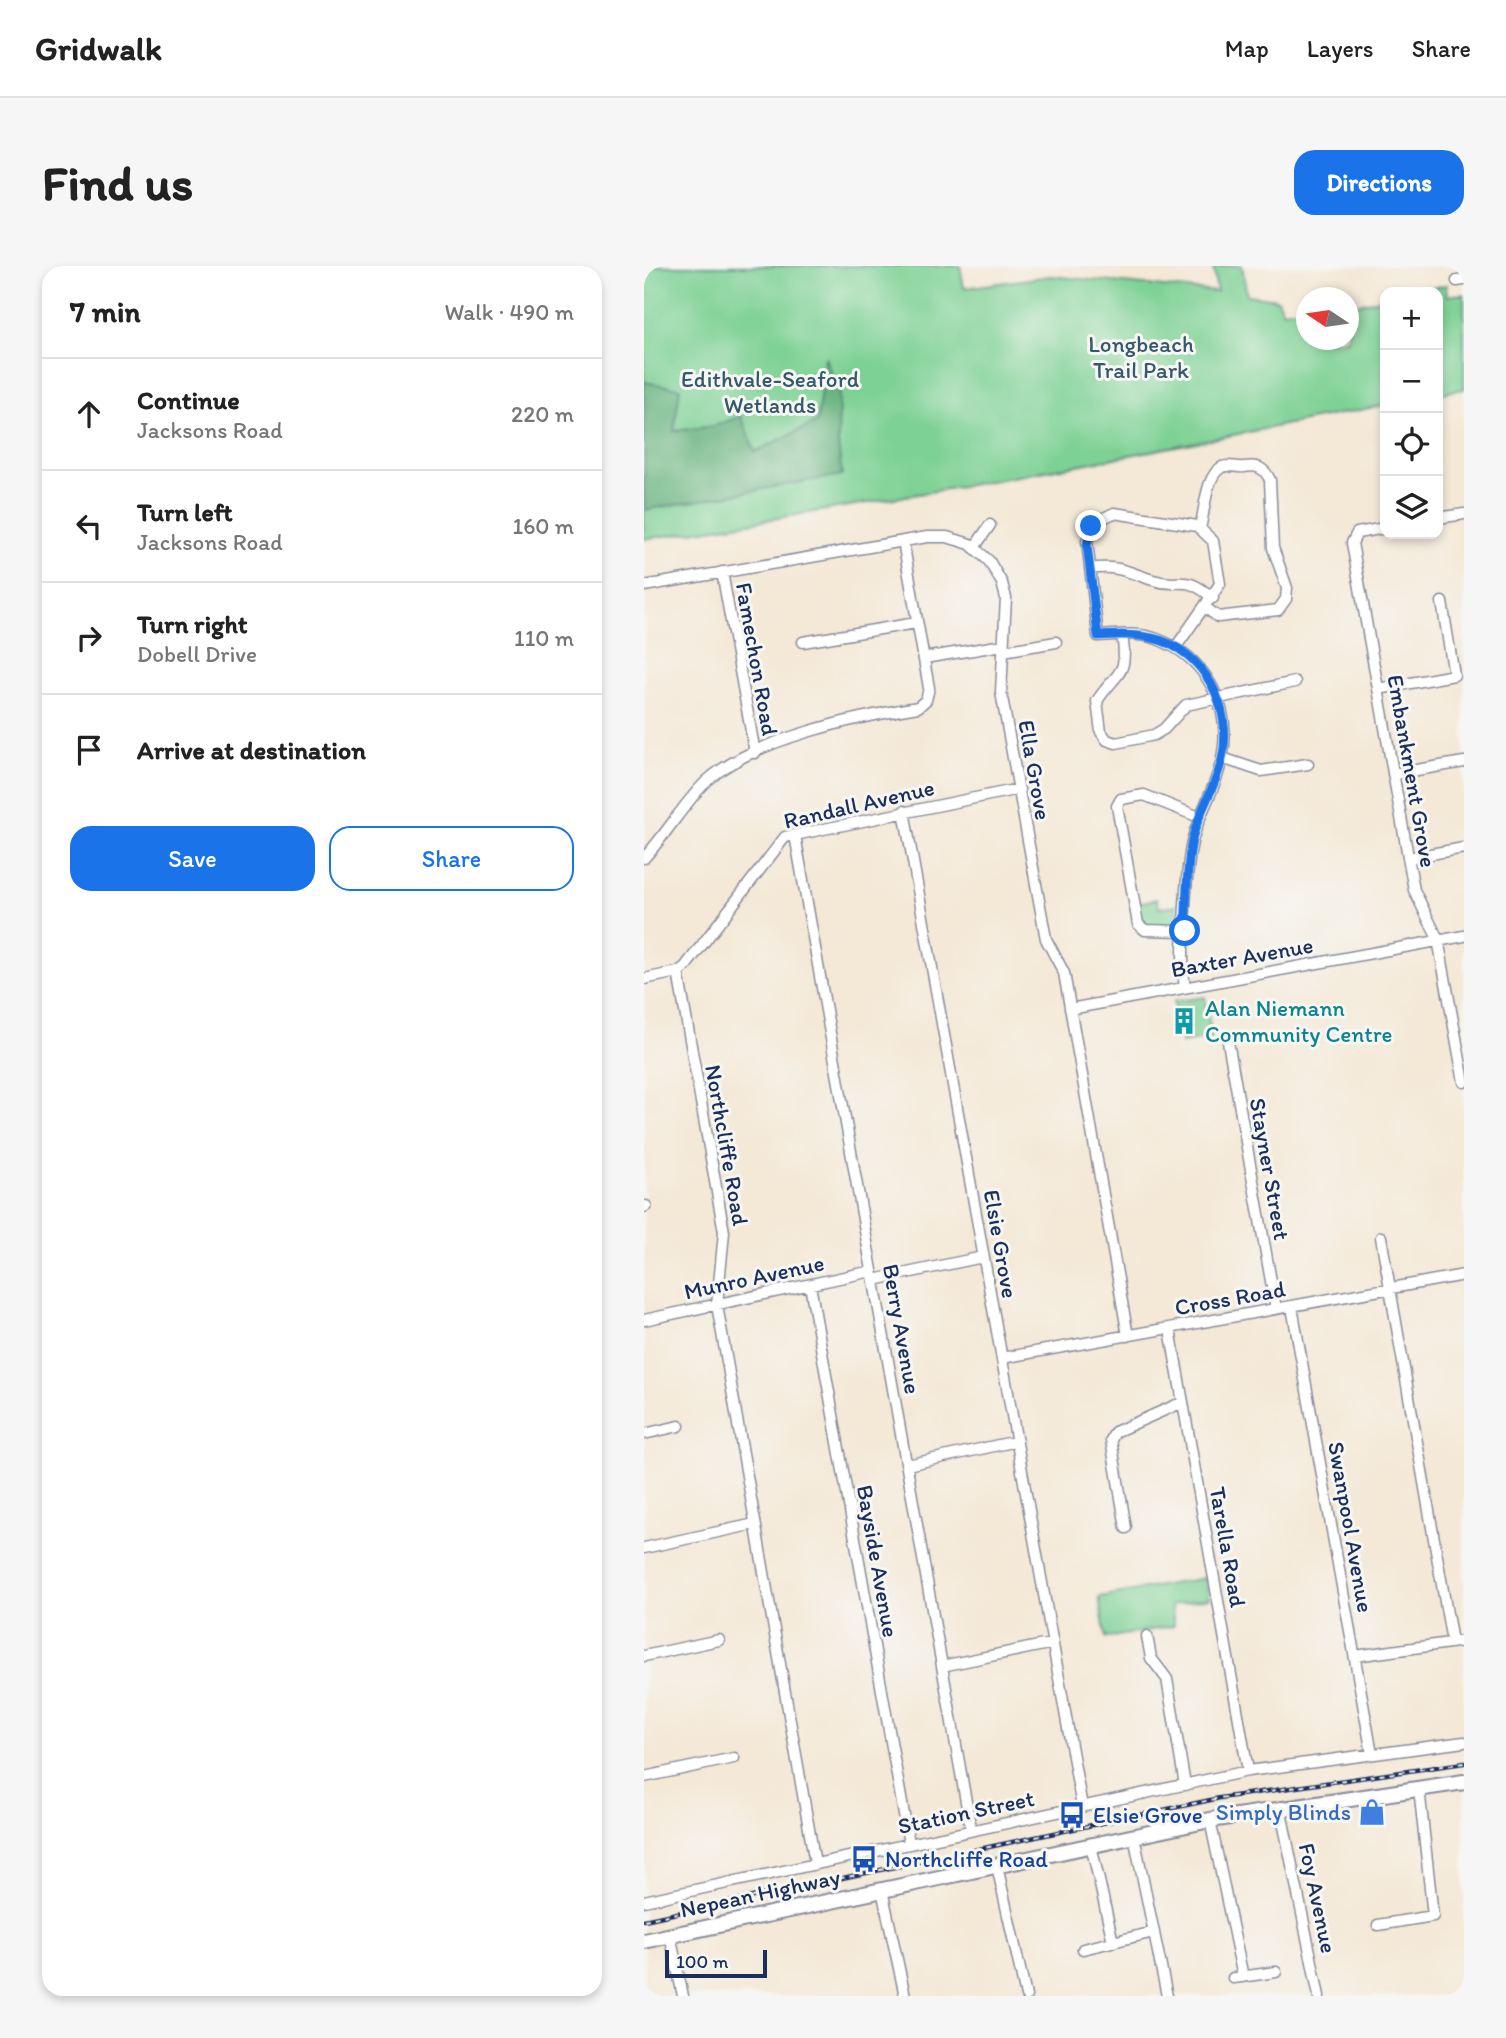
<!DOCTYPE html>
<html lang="en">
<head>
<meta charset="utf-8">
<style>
  body { margin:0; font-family:Itim,sans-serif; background:#f6f6f6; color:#222 }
  .controls { position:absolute; right:21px; top:21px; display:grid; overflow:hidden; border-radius:14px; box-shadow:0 4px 10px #0003 }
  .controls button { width:63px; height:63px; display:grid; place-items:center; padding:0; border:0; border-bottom:2px solid #e0e0e0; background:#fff; color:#222; font:35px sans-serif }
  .compass { position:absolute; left:652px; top:21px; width:63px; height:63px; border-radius:50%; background:#fff; box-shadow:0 4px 10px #0003; rotate:283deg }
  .scale { position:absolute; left:21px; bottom:18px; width:102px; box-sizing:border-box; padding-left:7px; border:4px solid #1b2f5e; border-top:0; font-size:19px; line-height:24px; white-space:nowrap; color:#1b2f5e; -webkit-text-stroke:5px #f6f6f2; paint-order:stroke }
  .stop { position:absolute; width:21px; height:21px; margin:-16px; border:5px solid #1a73e8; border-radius:50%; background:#fff }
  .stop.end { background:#1a73e8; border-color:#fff; box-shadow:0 2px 7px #0008 }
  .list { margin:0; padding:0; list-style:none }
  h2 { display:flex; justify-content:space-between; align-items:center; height:91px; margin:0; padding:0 28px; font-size:30px }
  h2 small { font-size:23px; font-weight:400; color:#767676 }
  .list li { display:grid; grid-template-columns:46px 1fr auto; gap:21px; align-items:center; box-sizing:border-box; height:112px; padding:0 28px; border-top:2px solid #e0e0e0 }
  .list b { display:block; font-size:26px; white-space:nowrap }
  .list p { margin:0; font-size:23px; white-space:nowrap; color:#767676 }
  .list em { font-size:23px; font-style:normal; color:#767676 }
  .actions { display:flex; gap:14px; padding:21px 28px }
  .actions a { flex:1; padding:16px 0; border:2px solid #1a73e8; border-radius:21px; text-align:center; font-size:24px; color:#1a73e8 }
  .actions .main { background:#1a73e8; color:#fff }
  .icon { flex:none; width:38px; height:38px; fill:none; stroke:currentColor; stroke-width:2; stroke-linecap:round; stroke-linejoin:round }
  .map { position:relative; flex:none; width:820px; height:1730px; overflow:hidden; border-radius:21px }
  header { display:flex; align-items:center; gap:42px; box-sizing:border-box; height:98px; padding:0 35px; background:#fff; border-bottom:2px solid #e0e0e0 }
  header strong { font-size:33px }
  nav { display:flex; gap:38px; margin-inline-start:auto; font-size:24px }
  .intro { display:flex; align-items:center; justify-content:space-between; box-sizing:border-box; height:168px; padding:0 42px }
  h1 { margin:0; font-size:49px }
  .button { padding:18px 32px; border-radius:21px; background:#1a73e8; color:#fff; font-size:24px; font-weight:700 }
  main { display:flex; gap:42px; padding:0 42px }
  aside { flex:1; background:#fff; border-radius:21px; box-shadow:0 4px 10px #0003 }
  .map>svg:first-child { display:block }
</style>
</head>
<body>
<header>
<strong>Gridwalk</strong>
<nav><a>Map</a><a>Layers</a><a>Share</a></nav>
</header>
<div class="intro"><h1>Find us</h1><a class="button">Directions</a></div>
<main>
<aside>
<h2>7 min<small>Walk · 490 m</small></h2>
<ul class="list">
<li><svg class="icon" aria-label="ahead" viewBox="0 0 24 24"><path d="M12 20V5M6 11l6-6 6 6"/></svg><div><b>Continue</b><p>Jacksons Road</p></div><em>220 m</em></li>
<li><svg class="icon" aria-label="left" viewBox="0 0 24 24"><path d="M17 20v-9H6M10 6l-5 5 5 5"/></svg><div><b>Turn left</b><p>Jacksons Road</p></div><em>160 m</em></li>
<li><svg class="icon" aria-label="right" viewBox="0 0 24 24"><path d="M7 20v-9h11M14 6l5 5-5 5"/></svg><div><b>Turn right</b><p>Dobell Drive</p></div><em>110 m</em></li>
<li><svg class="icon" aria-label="arrive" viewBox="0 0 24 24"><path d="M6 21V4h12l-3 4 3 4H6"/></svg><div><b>Arrive at destination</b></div></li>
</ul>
<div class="actions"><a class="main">Save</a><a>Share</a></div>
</aside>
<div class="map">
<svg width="820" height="1730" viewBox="0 0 820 1730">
  <rect width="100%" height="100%" fill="#f6f6f2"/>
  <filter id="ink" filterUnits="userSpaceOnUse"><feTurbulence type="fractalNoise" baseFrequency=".0143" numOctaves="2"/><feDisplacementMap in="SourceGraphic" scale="14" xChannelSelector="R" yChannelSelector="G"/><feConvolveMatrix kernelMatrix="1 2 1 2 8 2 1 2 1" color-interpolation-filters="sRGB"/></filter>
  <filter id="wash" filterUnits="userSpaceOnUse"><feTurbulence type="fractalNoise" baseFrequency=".00686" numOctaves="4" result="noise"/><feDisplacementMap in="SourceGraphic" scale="28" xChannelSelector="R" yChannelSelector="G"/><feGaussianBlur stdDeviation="1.57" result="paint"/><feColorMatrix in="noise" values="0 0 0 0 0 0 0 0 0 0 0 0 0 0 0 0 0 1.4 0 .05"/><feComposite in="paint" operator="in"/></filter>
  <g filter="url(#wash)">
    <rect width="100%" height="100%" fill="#f4e8d6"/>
    <path fill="#7ed194" stroke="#4c8079" stroke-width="2" d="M0,0H316L320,22L406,10L573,26L569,0H598L603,29L633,33L639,45L660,42L662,74H704L705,40L741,32V139C495,188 248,236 0,273Z
      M802,19L803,30L820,28V123L794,128V26H769Z
      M513,633L515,642L532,639V662L503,660L496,652L493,637Z
      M561,731L568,772L537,777L530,735Z
      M561,1312L565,1332L527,1339L530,1360L462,1372L455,1331Z"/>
    <path fill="#66b37e" stroke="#40716e" stroke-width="2" d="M181,91L195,128L194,178L198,209L0,244V116L36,122L30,165L70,160L97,150L111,186L173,156Z"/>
  </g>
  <g filter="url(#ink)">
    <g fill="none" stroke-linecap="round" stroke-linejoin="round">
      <defs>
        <path id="minor" d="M813,15L820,14
          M794,252L820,248
          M556,262C561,246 561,210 578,201C585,198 593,202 600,201C613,199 620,201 626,214L629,282L643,322L642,333L634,344L574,351L562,342
          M741,262L713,267L708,277L770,624L794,673L820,816
          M330,282L346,259
          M446,303C475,299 483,306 509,314C538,323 538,306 569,332
          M78,306L111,487
          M0,320L283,271H303L326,278L345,295L358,317L362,332L357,426L402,673L420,707L484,1070
          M478,369C485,412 472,405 453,435L457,466L463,474L472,477L510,469L520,463L542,439L651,416
          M159,376L272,357
          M532,381L576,318L569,275L553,260L470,247L451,256L443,275L454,370C473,369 495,366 513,373C562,391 589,442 578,492C573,520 556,545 549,572C542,598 536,697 541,721
          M359,385L412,376
          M280,392L359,379
          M734,423L810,409L798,336
          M578,492L617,505L664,498
          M749,508L820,496
          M260,545L438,1541
          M151,569L327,1564
          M0,592C23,568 40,536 64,514C110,473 213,451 274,441L282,434L285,422L259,275
          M764,592L820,582
          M541,665L501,664L494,658L473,540L477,533L500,529L555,551
          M34,706L80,966L73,1039L171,1597
          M0,713L34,706L41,701L141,571L375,523
          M426,743L820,670
          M583,770L632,1043
          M0,941L2,940
          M737,971L808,1376
          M230,1014L339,991
          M166,1019L265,1577
          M648,1041L728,1488
          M0,1054L228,1005
          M526,1063L604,1505
          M358,1092L820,1009
          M0,1168L35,1160
          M263,1199L373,1175
          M482,1262L467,1174L471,1166L539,1136
          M0,1282L111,1258
          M503,1370L507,1392L523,1413L541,1519
          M0,1390L75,1374
          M711,1390L820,1375
          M298,1400L409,1377
          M0,1511L90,1492
          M636,1541L675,1730
          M566,1554L599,1711
          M490,1570L523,1730
          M447,1579L469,1676
          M353,1600L382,1730
          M238,1624L261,1730
          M0,1635L604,1505L820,1476
          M734,1659L789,1650L775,1522
          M26,1669L39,1730
          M439,1683L510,1666
          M589,1712L632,1706"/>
        <path id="highway" d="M0,1675L566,1554L820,1516"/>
      </defs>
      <use href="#minor" stroke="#888c9a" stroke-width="13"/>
      <use href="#highway" stroke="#888c9a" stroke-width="18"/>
      <use href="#minor" stroke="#fff" stroke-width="10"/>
      <use href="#highway" stroke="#fff" stroke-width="14"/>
      <defs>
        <path id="rail" d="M0,1654L576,1532L820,1497"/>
      </defs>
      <use href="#rail" stroke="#1b2f5e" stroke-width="4.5"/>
      <use href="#rail" stroke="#f6f6f2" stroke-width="2" stroke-dasharray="5" stroke-linecap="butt"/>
    </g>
  </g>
  <g fill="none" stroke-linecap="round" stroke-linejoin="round" filter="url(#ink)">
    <path stroke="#1a73e8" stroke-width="9" d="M447,260L443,279L454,370C472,369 490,368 508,372C561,383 590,444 578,493C572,521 554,546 548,574C542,602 543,635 541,665"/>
  </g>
  <defs>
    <symbol id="building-bare" viewBox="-9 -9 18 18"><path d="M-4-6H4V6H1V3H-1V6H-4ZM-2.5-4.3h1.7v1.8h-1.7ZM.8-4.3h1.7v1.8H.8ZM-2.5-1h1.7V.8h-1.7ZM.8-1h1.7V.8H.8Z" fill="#0f9aa8" stroke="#f6f6f2" stroke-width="2.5" paint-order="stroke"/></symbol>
    <symbol id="shop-bare" viewBox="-9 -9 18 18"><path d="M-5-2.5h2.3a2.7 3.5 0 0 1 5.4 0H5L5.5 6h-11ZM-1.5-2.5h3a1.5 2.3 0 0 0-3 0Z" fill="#3f7fe0" stroke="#f6f6f2" stroke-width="2.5" paint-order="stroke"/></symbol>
    <symbol id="bus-bare" viewBox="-9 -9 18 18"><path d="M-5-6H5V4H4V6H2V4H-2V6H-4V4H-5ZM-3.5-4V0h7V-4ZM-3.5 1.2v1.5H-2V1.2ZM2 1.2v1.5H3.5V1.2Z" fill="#1a4fb4" stroke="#f6f6f2" stroke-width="2.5" paint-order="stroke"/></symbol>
  </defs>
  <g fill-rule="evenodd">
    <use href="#building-bare" x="521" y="736" width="38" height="38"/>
    <use href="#shop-bare" x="709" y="1527" width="38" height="38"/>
    <use href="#bus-bare" x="409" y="1530" width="38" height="38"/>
    <use href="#bus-bare" x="201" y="1574" width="38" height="38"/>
  </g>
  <g text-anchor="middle" stroke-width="6" stroke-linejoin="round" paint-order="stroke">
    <g font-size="23" fill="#34586c" stroke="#f6f6f2">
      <text x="497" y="86">Longbeach<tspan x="497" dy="26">Trail Park</tspan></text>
      <text x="126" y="121">Edithvale-Seaford<tspan x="126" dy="26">Wetlands</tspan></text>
    </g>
    <g font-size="23" fill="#1b2f5e" stroke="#f6f6f2">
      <text transform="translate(113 393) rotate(80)" y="8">Famechon Road</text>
      <text transform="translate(391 504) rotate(80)" y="8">Ella Grove</text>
      <text transform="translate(768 505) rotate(80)" y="8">Embankment Grove</text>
      <text transform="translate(215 538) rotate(-13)" y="8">Randall Avenue</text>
      <text transform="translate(598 691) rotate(-10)" y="8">Baxter Avenue</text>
      <text transform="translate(83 879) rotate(80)" y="8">Northcliffe Road</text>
      <text transform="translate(626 903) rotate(80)" y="8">Stayner Street</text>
      <text transform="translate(357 978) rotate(80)" y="8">Elsie Grove</text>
      <text transform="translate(110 1011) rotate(-12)" y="8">Munro Avenue</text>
      <text transform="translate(586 1032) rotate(-10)" y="8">Cross Road</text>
      <text transform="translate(258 1063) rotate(80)" y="8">Berry Avenue</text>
      <text transform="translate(707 1261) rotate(80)" y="8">Swanpool Avenue</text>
      <text transform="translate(584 1281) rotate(80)" y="8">Tarella Road</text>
      <text transform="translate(234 1295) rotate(80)" y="8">Bayside Avenue</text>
      <text transform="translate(322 1546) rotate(-12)" y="8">Station Street</text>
      <text transform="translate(116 1627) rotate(-12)" y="8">Nepean Highway</text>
      <text transform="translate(674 1632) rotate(78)" y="8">Foy Avenue</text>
    </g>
    <g font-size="23" fill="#0d838f" stroke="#f6f6f2" text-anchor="start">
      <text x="561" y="750">Alan Niemann<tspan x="561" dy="26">Community Centre</tspan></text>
    </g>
    <g font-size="23" fill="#366cbe" stroke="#f6f6f2" text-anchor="end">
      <text x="707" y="1554">Simply Blinds</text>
    </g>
    <g font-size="23" fill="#164399" stroke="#f6f6f2" text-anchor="start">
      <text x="449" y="1557">Elsie Grove</text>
      <text x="241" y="1601">Northcliffe Road</text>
    </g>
  </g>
</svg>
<div class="controls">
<button>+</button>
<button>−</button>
<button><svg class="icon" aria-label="locate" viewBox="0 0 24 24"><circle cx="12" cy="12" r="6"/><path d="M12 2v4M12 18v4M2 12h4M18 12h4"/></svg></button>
<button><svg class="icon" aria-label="layers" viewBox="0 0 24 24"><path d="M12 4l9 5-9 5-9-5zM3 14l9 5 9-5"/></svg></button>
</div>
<svg class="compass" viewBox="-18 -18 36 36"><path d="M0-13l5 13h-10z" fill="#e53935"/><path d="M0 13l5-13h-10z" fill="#767676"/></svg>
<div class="scale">100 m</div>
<div class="stop" style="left:541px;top:665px"></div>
<div class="stop end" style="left:447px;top:260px"></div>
</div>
</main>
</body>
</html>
